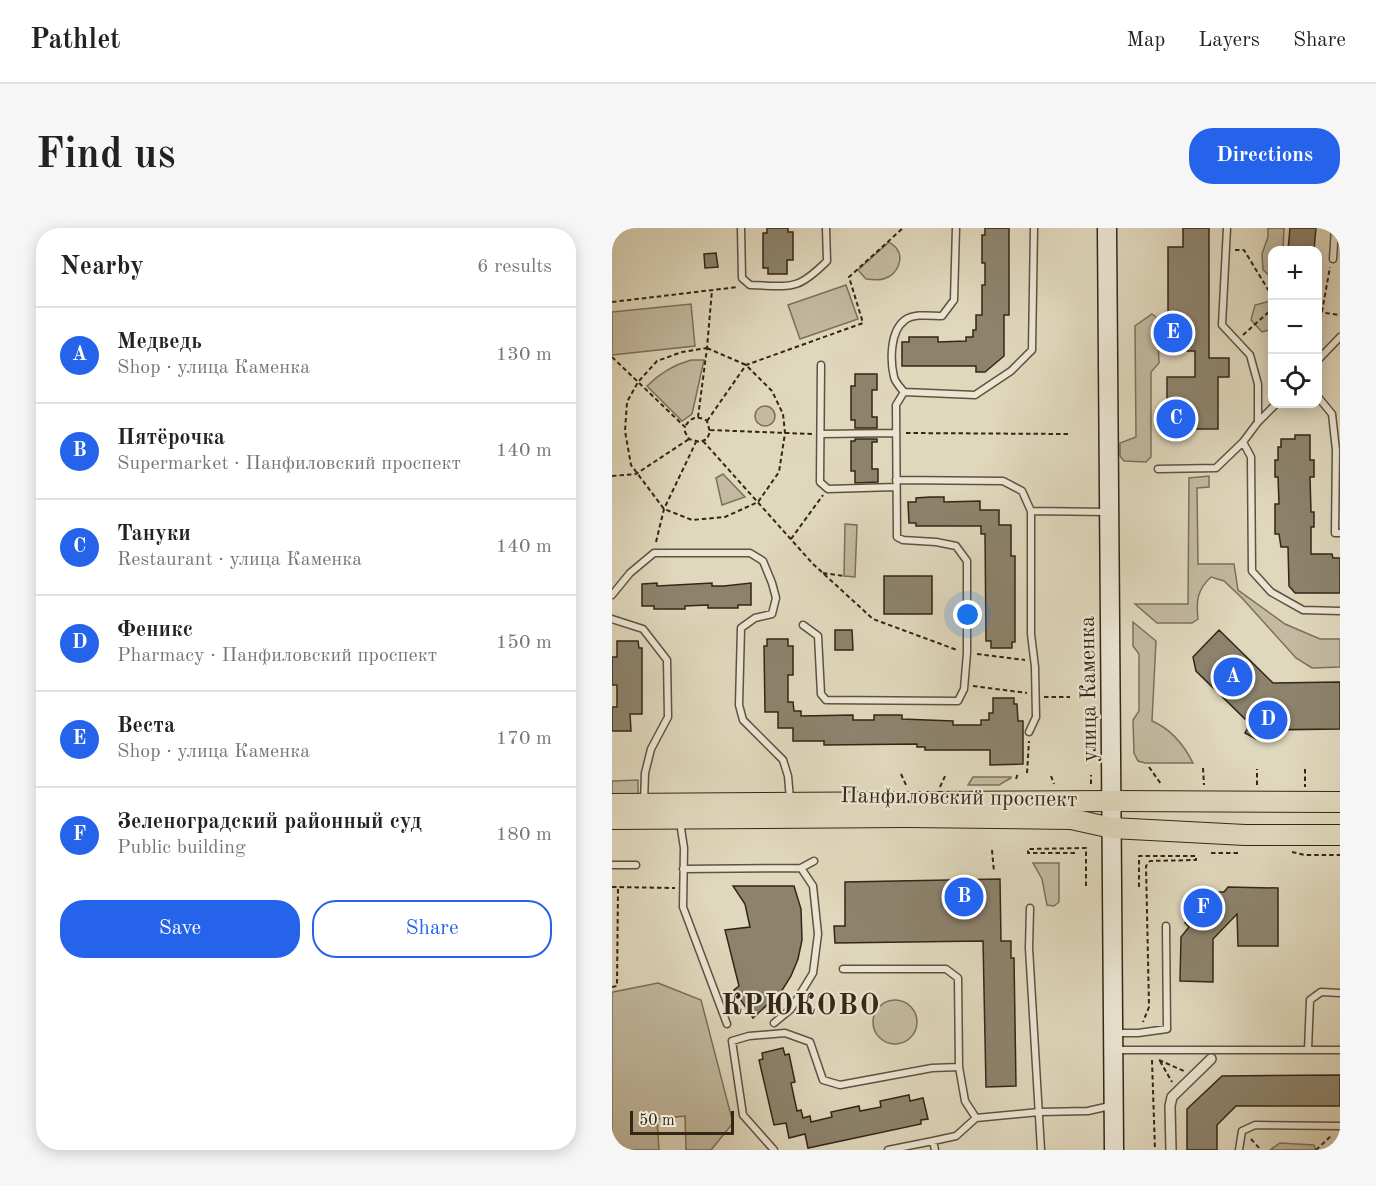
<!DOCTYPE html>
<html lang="en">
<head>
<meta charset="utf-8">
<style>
  body { margin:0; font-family:"Old Standard TT",serif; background:#f6f6f6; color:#222 }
  .controls { position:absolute; right:18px; top:18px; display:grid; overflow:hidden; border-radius:12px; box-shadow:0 3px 15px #0003 }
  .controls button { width:54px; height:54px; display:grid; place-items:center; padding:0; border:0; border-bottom:2px solid #e0e0e0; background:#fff; color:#222; font:30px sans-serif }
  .scale { position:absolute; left:18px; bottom:15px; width:104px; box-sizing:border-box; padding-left:6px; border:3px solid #342616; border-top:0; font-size:16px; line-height:21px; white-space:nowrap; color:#342616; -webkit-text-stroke:4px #ebe6d4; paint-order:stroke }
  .you { position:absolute; left:356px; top:387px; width:21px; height:21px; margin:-15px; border:4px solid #fff; border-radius:50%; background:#1a73e8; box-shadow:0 0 0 9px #1a73e833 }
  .badge { display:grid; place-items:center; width:39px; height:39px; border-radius:50%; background:#2563eb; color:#fff; font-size:20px; font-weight:700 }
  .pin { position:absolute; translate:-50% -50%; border:3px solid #fff; box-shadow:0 2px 6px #0006 }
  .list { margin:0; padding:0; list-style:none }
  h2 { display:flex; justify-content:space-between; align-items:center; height:78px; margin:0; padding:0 24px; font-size:26px }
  h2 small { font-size:20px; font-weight:400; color:#767676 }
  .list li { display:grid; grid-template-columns:39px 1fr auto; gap:18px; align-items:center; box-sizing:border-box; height:96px; padding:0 24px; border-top:2px solid #e0e0e0 }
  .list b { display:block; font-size:22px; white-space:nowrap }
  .list p { margin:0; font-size:20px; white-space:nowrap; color:#767676 }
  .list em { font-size:20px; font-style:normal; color:#767676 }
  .actions { display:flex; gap:12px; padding:18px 24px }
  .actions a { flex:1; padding:14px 0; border:2px solid #2563eb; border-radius:24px; text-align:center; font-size:21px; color:#2563eb }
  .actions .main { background:#2563eb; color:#fff }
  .icon { flex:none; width:33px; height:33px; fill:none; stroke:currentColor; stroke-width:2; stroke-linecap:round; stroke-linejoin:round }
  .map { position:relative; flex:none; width:728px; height:922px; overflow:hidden; border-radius:24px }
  header { display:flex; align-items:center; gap:36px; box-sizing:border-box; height:84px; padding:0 30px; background:#fff; border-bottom:2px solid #e0e0e0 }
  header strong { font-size:28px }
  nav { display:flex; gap:33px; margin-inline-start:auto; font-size:21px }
  .intro { display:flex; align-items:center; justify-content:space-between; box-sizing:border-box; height:144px; padding:0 36px }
  h1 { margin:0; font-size:42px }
  .button { padding:15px 27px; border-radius:24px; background:#2563eb; color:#fff; font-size:21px; font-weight:700 }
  main { display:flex; gap:36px; padding:0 36px }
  aside { flex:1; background:#fff; border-radius:24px; box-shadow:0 3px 15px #0003 }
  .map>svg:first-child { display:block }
</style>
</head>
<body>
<header>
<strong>Pathlet</strong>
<nav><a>Map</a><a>Layers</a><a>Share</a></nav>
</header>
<div class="intro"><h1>Find us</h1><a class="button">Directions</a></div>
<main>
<aside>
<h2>Nearby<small>6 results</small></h2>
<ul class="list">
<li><span class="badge">A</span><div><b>Медведь</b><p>Shop · улица Каменка</p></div><em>130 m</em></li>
<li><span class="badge">B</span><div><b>Пятёрочка</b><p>Supermarket · Панфиловский проспект</p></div><em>140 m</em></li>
<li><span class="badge">C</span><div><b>Тануки</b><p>Restaurant · улица Каменка</p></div><em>140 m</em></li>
<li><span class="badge">D</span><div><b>Феникс</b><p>Pharmacy · Панфиловский проспект</p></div><em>150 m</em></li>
<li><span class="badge">E</span><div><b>Веста</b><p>Shop · улица Каменка</p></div><em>170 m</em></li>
<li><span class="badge">F</span><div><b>Зеленоградский районный суд</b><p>Public building</p></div><em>180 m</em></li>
</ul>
<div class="actions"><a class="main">Save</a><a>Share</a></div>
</aside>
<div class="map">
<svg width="728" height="922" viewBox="0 0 728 922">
  <rect width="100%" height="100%" fill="#e0d8bd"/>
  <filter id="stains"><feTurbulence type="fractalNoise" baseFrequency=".00333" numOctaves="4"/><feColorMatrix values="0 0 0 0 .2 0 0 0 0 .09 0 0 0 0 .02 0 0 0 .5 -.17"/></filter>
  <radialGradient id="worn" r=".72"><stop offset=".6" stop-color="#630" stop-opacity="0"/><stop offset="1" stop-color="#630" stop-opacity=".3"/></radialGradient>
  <path fill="#c3baa1" stroke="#7c705c" stroke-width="1.5" d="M656,0H672L671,22H660V50L651,42L650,26L656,9Z
    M277,14C280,16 283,18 285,21C292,31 285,46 274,50C268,53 261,52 254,51L246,42Z
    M234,57L246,91L188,111L176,77Z
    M658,73L660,75V101L650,104L639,92L643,77Z
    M79,76L83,118L0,127V84Z
    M540,86L545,90L547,135L539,144V229L534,234L512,233L508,228V215L524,209L523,98Z
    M79,132H92L80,186L70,193L35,158C48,145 61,137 79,132Z
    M143 188a10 10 0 1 1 20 0a10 10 0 1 1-20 0Z
    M111,246L133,269L110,277L104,250Z
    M597,248V259L585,260L586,336H622L626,362L673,396L708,411H728V439L700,440L684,430L630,370L612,353L599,349C585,362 584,373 586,391L580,395H545L523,376H576L577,250Z
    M233,296L245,297L243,349L232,348Z
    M521,394L544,413L540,493C559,501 572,517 581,535H533L526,533L522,525L521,492L527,483V426L521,418Z
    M361,549H399V550L387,557H356Z
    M26,552V567L0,573V553Z
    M421,635H447V674L442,678L435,677L430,651Z
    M46,755L89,772L121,895L99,922H74L73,888L45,891L47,922H0V765L1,764Z
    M261 794a22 22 0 1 1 44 0a22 22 0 1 1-44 0Z
    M668,915L702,917L704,922H658Z"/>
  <path fill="#8d836d" stroke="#342616" stroke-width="1.5" d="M155,0H176V4H181V32H175V46H156V40H151V5H155Z
    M373,0H397V87H392V128L373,144H364V138H290V114H297V109H326V114L354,113V109H361V102H364V87H370V57H373V35H370V7H373Z
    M571,0H597V130H617V149H606V201H555V149H583V123H575V110H556V19H571Z
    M678,0H704L702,22H676Z
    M104,25L106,39L93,40L92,26Z
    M243,146H265V162H260V189H265V200H243V192H239V158H243Z
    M683,207H698V232H702V249H698L699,284H702V299H699V326H720L721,330H728V365H683L677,358L676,319H669L667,306H663V276H667L666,249H663V232H666V219H669V211H683Z
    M243,211H265V214H260V241H266V254L243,255V243H239V213H243Z
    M318,269H332V274L368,273V282H387V297H399V328H403V414H400V420H379V413H374L373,306H369V298H304V295H297L296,274H304V270Z
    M272,348H320V386H272Z
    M45,355V358L100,355V358H112L139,355V377H126V380H96V377L73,378V381H42V378H30V356Z
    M223,402H240L241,422H223Z
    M607,402L661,455L728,454V501L648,502L644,511L633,505L638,496L584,443L581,429Z
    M155,411H176V418H181V447H176V474H181L182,483H189V488L241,487V492H262V487H290V491L341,493V497H369V492H377V485H381V470H402V476H405L406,493H411V536L378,537V522H313V519H305V516L212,517V513H181V500H166V484H153L152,418H155Z
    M5,413H26L27,420H30V486H18L19,503H0V479H5V457H0V429H5Z
    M388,651L389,713H399V730H402L404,858L374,859L371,713L223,715L222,698H233V654Z
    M121,658H182L189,681L190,712L186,731L179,748L169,764L141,790L122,762L127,758L113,702L138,699L133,676Z
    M616,659L666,660V718H626L625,686L601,711V754L568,753L569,709L577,699L573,695L579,687L581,688L603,664H612Z
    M171,820L173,827L177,826L183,854L179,855L185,883L189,882L191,890L198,888L199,894L220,889L219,884L247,878L248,883L269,879L268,873L297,867L298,873L311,870L316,891L309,892V896L196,920L193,906L177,910L174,895L162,897L147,832L151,831L150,825Z
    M728,847V878H624L605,897V922H575V881L610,848Z"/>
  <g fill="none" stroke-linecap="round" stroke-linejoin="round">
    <defs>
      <path id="service" d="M129,0L130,50L138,57C179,58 184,64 215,33L214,0
        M344,0L342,72L330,88C319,88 303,85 293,92C278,103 278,132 282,149C283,154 288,159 292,164L363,167L399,143L420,122L422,0
        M721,31L723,0
        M706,132L728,109
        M209,137L208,254L216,261L284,259
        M706,169L720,186L724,222L723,305H728
        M646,194L664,176
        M209,206L284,205
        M631,214L639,229L640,343L659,364L691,382L728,383
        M546,241L604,240L631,214L646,194V156L638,127L610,97L615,0
        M284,252L391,253L410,263L419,283V406L423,439L424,489L417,504
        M419,283L497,284
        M0,367L18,345L42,325H138L151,333L160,355L164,370L160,386L143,390L129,400L127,477L131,492L171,532L176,548L178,571
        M0,391L31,401L55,432L56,489L39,521L33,545L32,574
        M191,397L206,408L209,466L214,472L346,473L352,461L355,425V333L344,318L324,314L291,312L285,309L284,177L292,164
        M68,594L72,620L71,679L115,796
        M0,637H24
        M189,640L202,633
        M71,641L189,640L201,658L206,706L201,745L179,781L162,795
        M418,680L417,720L429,922
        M231,741H334L346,750L347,839L353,873L364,890
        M504,805H526L555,801L554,698
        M504,822H728
        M696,822L698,772L709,764L728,765
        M162,922L131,887L120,813L137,808L173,805L198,814L211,852L228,857L320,840L347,839
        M276,922L321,913
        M323,922L321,913L344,908L364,890L427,884L476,883L498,878
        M627,922L630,903L643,897L728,898"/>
      <path id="pedestrian" d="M559,922L558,878L560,869L599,831"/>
      <path id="secondary" d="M495,0L502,922"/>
      <path id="primary" d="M0,576L500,573L728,574
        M0,591L295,589L459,591L500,600L633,607H728"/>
    </defs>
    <use href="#service" stroke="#5f5240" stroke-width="9"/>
    <use href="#pedestrian" stroke="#5f5240" stroke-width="12"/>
    <use href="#secondary" stroke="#342616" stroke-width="21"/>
    <use href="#primary" stroke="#342616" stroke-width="22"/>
    <path stroke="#342616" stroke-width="2" stroke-dasharray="4.5 3" stroke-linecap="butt" d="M623,22H632L660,68
      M0,74L126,59
      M706,84L728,87
      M706,106L718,39
      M631,107L660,81
      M95,120L134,137L160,163L171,186L173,205L167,244L146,274L113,289L80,292L52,281L19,237L13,203L15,174L26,154L45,133L70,124Z
      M0,129L73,199V204L77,211L88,214L95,211L98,204L95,193C86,187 78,189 73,199
      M86,189L95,120L100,62
      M95,193L134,137L251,95L237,49L291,0
      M98,202L200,206
      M294,205L456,206
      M91,213L201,336L261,391L345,422
      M0,248L24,246L77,211
      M179,311L211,267
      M44,314L52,281L84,214
      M211,345L232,348
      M365,426L413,432
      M361,458L415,465
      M432,469H458
      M537,539L549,556
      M591,540L592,557
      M693,541V559
      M415,545L417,513
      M289,546L294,557
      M439,548L442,556
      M404,551L406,545
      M479,556V547
      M645,557V541
      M328,559L334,546
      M380,622L382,644
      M680,624L693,627H728
      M463,625H416V621L474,620V661
      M599,625H629
      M0,659L63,660
      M527,659V628H584V632L538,633L534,638L537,779L531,794
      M0,759L5,758L6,659
      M540,832L543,922
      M547,832L572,843
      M548,833L560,854
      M639,911L649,922
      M704,922L720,907"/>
    <use href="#service" stroke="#ebe6d4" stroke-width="6"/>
    <use href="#pedestrian" stroke="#ebe6d4" stroke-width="9"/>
    <use href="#secondary" stroke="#ebe6d4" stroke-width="18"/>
    <use href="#primary" stroke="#e0d8bd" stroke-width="20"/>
  </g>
  <g text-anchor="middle" stroke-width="4.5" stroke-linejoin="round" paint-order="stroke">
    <g font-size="22" fill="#342616" stroke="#ebe6d4">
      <text transform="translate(475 461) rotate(-91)" y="8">улица Каменка</text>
      <text transform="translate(347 568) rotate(1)" y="8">Панфиловский проспект</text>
    </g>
    <g font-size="28" font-weight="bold" letter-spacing="1.5" fill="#342616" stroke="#ebe6d4">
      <text x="189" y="786">КРЮКОВО</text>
    </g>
  </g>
  <rect width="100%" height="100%" filter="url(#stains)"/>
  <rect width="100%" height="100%" fill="url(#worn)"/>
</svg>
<div class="controls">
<button>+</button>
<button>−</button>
<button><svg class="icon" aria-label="locate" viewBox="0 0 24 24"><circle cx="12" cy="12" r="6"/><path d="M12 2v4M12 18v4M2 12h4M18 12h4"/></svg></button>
</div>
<div class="scale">50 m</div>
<div class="you"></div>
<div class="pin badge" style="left:621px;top:449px">A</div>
<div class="pin badge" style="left:352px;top:669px">B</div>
<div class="pin badge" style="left:564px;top:191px">C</div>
<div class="pin badge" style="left:656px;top:492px">D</div>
<div class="pin badge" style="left:561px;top:105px">E</div>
<div class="pin badge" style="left:591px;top:680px">F</div>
</div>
</main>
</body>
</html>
